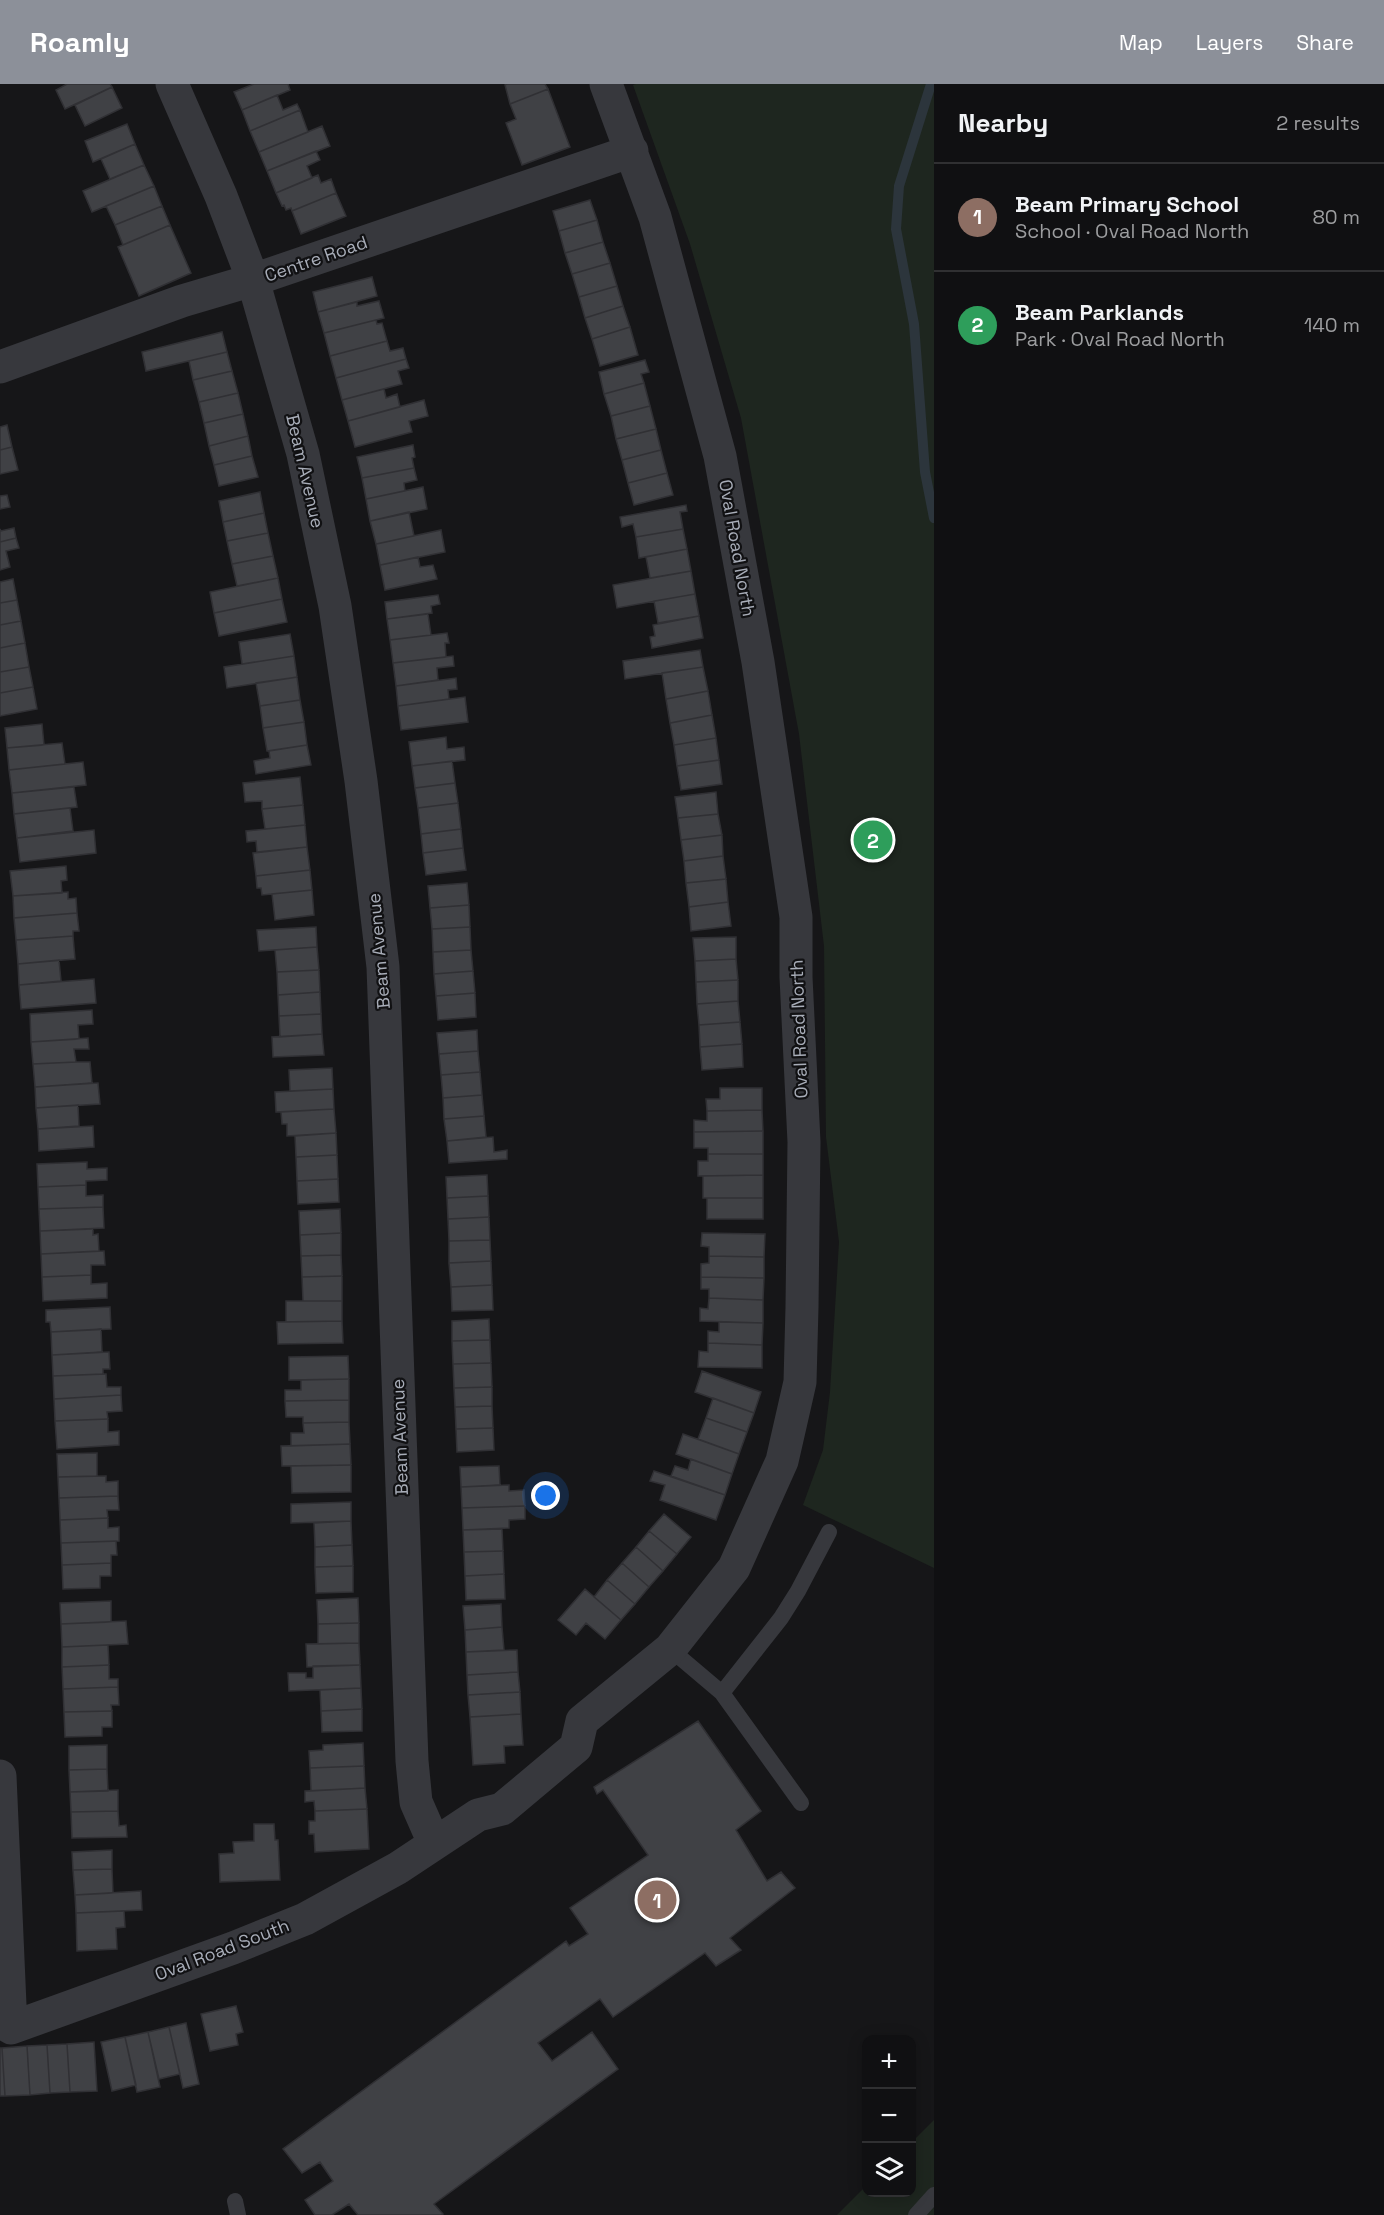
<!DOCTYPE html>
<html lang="en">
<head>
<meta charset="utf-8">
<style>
  body { margin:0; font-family:"Space Grotesk",sans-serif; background:#1e1e20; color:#f1f3f6 }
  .controls { position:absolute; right:18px; bottom:18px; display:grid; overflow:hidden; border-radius:12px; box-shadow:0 3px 15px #0003 }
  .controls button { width:54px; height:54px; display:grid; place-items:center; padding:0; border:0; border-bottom:2px solid #303032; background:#101012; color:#f1f3f6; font:30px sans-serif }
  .you { position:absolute; left:546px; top:1412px; width:21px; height:21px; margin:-15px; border:4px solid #fff; border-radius:50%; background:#1a73e8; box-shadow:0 0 0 9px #1a73e833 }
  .badge { display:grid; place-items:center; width:39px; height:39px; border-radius:50%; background:#8c9099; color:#fff; font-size:20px; font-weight:700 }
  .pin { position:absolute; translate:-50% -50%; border:3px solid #fff; box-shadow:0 2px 6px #0006 }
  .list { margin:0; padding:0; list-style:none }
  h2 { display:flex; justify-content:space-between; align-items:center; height:78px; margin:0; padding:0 24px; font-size:26px }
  h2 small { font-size:20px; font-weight:400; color:#9c9d9f }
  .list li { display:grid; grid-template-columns:39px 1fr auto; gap:18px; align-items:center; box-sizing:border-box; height:108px; padding:0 24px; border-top:2px solid #303032 }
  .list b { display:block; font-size:22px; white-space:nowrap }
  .list p { margin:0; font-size:20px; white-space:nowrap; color:#9c9d9f }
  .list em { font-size:20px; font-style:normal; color:#9c9d9f }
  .icon { flex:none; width:33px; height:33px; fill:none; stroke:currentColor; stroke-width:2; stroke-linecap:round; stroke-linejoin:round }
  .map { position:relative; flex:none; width:934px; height:2131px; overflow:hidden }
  header { display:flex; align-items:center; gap:36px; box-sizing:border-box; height:84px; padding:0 30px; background:#8c9099; color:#fff }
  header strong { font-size:28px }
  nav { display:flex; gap:33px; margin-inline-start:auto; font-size:21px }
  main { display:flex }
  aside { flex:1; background:#101012 }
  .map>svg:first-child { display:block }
</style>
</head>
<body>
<header>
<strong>Roamly</strong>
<nav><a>Map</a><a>Layers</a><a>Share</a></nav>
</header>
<main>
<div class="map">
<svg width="934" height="2131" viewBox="0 0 934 2131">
  <rect width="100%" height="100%" fill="#161618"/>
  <path fill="#1e261f" d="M636,0H934V1484L803,1421L823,1366L830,1308L839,1158L826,1053L824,862L799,650L741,334L690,160L633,1Z
    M934,2036V2131H837L866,2102V2108H912V2058Z"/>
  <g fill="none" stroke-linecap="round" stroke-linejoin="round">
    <path stroke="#2c353c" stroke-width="10" d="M931,0L899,102L896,145L914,240L925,388L934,434"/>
  </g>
  <path fill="#404145" stroke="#303034" stroke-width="1.5" d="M67,0H110L112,3L65,25L56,6Z
    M254,0H288L290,6L242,26L234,8Z
    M507,0H545L548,5L510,20L505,1Z
    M112,3L122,24L85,42L75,21Z
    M548,5L570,63L522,81L506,39L516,35L510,20Z
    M277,11L283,26L297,20L300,26L250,47L242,26Z
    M300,26L308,48L259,68L250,47Z
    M127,40L135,60L93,78L85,57Z
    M322,42L330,62L267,87L259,68Z
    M135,60L144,81L110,95L101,75Z
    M316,67L320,76L307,82L312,94L276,109L267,87Z
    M144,81L154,102L92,128L83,107Z
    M318,91L321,99L331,95L336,109L292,127L291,124L286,126L284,121L282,122L276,109Z
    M154,102L162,122L115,141L106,122Z
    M336,109L346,132L301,150L292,127Z
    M590,116L597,136L559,147L553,127Z
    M162,122L170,141L123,161L115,141Z
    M597,136L603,158L565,169L559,147Z
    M170,141L191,189L139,212L118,163Z
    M603,158L610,179L572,190L565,169Z
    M610,179L617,202L579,213L572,190Z
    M372,193L377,212L318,228L313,208Z
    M617,202L623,222L585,234L579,213Z
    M379,217L384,234L324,249L318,228L357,218V222Z
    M623,222L630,243L592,255L585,234Z
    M376,236L377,240L382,239L387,257L330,272L324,249Z
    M630,243L638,271L600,282L592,255Z
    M222,248L227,268L146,287L142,268Z
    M387,257L390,267L403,264L406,275L336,294L330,272Z
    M227,268L232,287L193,296L189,277Z
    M406,275L409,284L398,287L402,300L342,316L336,294Z
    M645,276L649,288L641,290L644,299L604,310L599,288Z
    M232,287L238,309L199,318L193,296Z
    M644,299L650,322L611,332L604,310Z
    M384,305L386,314L397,310L400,323L348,337L342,316Z
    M238,309L243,330L204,339L199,318Z
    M424,316L428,332L409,337L412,348L355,363L348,337Z
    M650,322L656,345L616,355L611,332Z
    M243,330L248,352L209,362L204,339Z
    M7,341L12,363L0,366V343Z
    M656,345L661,366L622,376L616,355Z
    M248,352L252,372L214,381L209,362Z
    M413,361L415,373L412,374L414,384L362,394L357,373Z
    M12,363L18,386L0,390V366Z
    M661,366L667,389L628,399L622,376Z
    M252,372L258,393L219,402L214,381Z
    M414,384L417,396L404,399L405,407L366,415L362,394Z
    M667,389L673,411L634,421L628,399Z
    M423,403L427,425L370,437L366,415Z
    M260,408L264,429L223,438L219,417Z
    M7,411L10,423L0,425V412Z
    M686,421L687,427L680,428L683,445L636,453L633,440L622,443L620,433Z
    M409,428L414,452L376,460L370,437Z
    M264,429L268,449L227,457L223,438Z
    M14,444L16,454L0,458V445L1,447Z
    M683,445L687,465L639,474L636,453Z
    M441,446L445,468L380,481L376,460Z
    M268,449L273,472L232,480L227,457Z
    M16,454L19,464L6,467L10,483L0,486V458Z
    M687,465L691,487L650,494L646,473Z
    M273,472L278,494L237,502L232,480Z
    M418,473L420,483L433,481L437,495L385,506L380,481Z
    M691,487L695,510L617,524L613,501Z
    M278,494L282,515L214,529L210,508Z
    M13,495L17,516L0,519V498Z
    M695,510L699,532L658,539L654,517Z
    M438,511L440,520L431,522L432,529L387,535L385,518Z
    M282,515L287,538L219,552L214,529Z
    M17,516L21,537L0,541V519Z
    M428,530L431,551L390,556L387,535Z
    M699,532L703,554L652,564L650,553L655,552L653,541Z
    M21,537L25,559L0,564V541Z
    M447,549L449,559H445L446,573L393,579L390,556Z
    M290,550L294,572L242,580L239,558Z
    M25,559L29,583L0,588V564Z
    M700,566L703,583L625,595L623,577Z
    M294,572L297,593L227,604L224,583Z
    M453,572L454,582L437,584L438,596L396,602L393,579Z
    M29,583L33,603L0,609V588Z
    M703,583L708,607L666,615L662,589Z
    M297,593L300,616L260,622L256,599Z
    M456,594L457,605L448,606L449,615L398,622L396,602Z
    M33,603L37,625L0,632V609Z
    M708,607L712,631L670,639L666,615Z
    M465,613L468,638L401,646L398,622Z
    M300,616L304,638L263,644L260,622Z
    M712,631L716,654L674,661L670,639Z
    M304,638L307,661L267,667L263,644Z
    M42,640L44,661L7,664L5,644Z
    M446,653L447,665L464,663L465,676L412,682L409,658Z
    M716,654L719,676L677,682L674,661Z
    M62,659L65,680L9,686L7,664Z
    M307,661L311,681L256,690L254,677L270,674L269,667Z
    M719,676L722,700L681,706L677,682Z
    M452,677L455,699L415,704L412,682Z
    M83,678L86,701L12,709L9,686Z
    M300,693L303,721L262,725V717L245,718L243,699Z
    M455,699L458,719L418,724L415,704Z
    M74,703L77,723L14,730L12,709Z
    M716,708L718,730L678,734L675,713Z
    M458,719L461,745L421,750L418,724Z
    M303,721L305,741L265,745L262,725Z
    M70,724L73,747L17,754L14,730Z
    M718,730L722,751L681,756L678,734Z
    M305,741L307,763L257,768L256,757L247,758L246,747Z
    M461,745L463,764L423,769L421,750Z
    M94,746L96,769L20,778L17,754Z
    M722,751L723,772L684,777L681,756Z
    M307,763L310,786L256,792L253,769Z
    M463,764L466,786L426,791L423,769Z
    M723,772L726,795L686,799L684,777Z
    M66,782L67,796L61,797L62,809L13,812L10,787Z
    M310,786L312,806L262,811L261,804H257L256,792Z
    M726,795L728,818L689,823L686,799Z
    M467,799L469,821L430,824L428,802Z
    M312,806L314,831L275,836L272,810Z
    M68,808V815L76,814L77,829L14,834L13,812Z
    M728,818L731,842L691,847L689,823Z
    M469,821L470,843L432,845L430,824Z
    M77,829L79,847H73V852L16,856L14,834Z
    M316,843L317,863L259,867L257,846Z
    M470,843L471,866L433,868L432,845Z
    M73,852L75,875L18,880L16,856Z
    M736,853V875L695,877L693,854Z
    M317,863L319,886L277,888L275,866Z
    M471,866L473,887L434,890L433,868Z
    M736,875L738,896L696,898L695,877Z
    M59,876L61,897L19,901L18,880Z
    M319,886L320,908L278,911L277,888Z
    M473,887L475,909L436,912L434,890Z
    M94,895L96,919L21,925L19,901Z
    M738,896V917L697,920L696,898Z
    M320,908L321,930L279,932L278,911Z
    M475,909L476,933L438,936L436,912Z
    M738,917L740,938L699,941L697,920Z
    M92,926L93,940L78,941L79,955L31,958L30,930Z
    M321,930L322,950L280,953L279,932Z
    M740,938L742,960L700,963L699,941Z
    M477,946L478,967L439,970L437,949Z
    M322,950L324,971L273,973L272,953Z
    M88,954L89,965H74L76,978L33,980L31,958Z
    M742,960L743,983L702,986L700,963Z
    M478,967L480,988L441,991L439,970Z
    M76,978H90L92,999L35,1003L33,980Z
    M332,984L333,1005L290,1007L289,986Z
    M480,988L482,1011L443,1014L441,991Z
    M98,999L100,1020L36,1024L35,1003Z
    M720,1004H762V1026L707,1027L706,1015H720Z
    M333,1005L334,1025L276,1028L275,1008Z
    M482,1011L484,1032L444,1035L443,1014Z
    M78,1021L79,1042L38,1045L36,1024Z
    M334,1025L336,1049L287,1052V1040H282L281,1028Z
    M762,1026L763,1047L694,1048V1036L707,1037V1027Z
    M484,1032L486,1053L447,1057L444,1035Z
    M93,1042L94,1063L39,1067L38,1045Z
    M763,1047V1070H708V1064H694V1048Z
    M336,1049L337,1071L296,1073L295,1052Z
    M493,1053L494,1068L507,1066V1075L449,1079L447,1057Z
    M708,1070H763V1091L698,1092V1077H708Z
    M337,1071L338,1095L297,1097L296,1073Z
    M87,1078V1085L107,1084V1096L86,1097V1101L38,1103L37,1080Z
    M487,1091L488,1112L447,1114L446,1093Z
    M763,1091V1114H703V1092Z
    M338,1095L339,1118L298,1120L297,1097Z
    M86,1101V1112L103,1111V1123L39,1125L38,1103Z
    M488,1112L489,1133L448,1135L447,1114Z
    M707,1114H763V1135H707Z
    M103,1123L104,1144L40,1147L39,1125Z
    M340,1125L341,1149L300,1151L299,1127Z
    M489,1133L490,1156L449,1157L448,1135Z
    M93,1145V1151L98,1150L99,1167L41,1170L40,1147Z
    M341,1149V1171L301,1172L300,1151Z
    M702,1149L765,1150L764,1173L709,1172V1163L701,1162Z
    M490,1156L491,1177L449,1179V1157Z
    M104,1167L105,1181H91V1191L42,1193L41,1170Z
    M341,1171L342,1192L302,1193L301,1172Z
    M709,1172L764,1173V1194L701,1193V1180L709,1179Z
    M491,1177L492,1201L451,1203L449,1179Z
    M91,1191V1200L107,1199V1214L43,1217L42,1193Z
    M342,1192V1217H303L302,1193Z
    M701,1193L764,1194L763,1216L709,1214V1205H701Z
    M492,1201L493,1226L452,1227L451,1203Z
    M709,1214L763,1216V1239L700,1237V1224L708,1225Z
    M286,1217H342V1237L286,1238Z
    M110,1223L111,1245L51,1248L50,1238H46V1226Z
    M489,1235L490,1256L452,1257V1237Z
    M342,1237L343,1259L278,1260L277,1238Z
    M719,1238L763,1239L762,1261L708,1259V1247L719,1248Z
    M101,1245L102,1268L52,1271L51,1248Z
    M490,1256L491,1279L453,1280L452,1257Z
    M708,1259L762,1261V1284L698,1283L699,1267L708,1268Z
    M109,1268L110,1285H103V1290L53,1292L52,1271Z
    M348,1272L349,1295L289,1296V1273Z
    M491,1279L492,1303L454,1304L453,1280Z
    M702,1287L761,1308L754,1329L695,1308Z
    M106,1290L107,1303H121V1311L54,1315L53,1292Z
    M349,1295V1316L285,1317V1306H301V1296Z
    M492,1303V1322L455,1323L454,1304Z
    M121,1311L122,1327L107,1328L108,1335L55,1337L54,1315Z
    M713,1314L754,1329L747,1348L706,1334Z
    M349,1316V1338L303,1339V1333H286L285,1317Z
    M492,1322L493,1344L456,1345L455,1323Z
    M706,1334L747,1348L739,1370L698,1355Z
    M108,1335V1348L119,1347V1361L57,1365L55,1337Z
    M349,1338L350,1360L291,1362V1349H304L303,1339Z
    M493,1344L494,1366L457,1368L456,1345Z
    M683,1350L739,1370L732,1390L676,1370Z
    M350,1360L351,1381L282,1382L281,1362Z
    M97,1369V1392L58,1393L57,1370Z
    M691,1375L732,1390L725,1411L671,1392L675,1382L688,1386Z
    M351,1381V1408L292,1409L291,1382Z
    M499,1382L500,1401L461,1403L460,1383Z
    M654,1387L725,1411L716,1436L660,1416L665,1401L650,1397Z
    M106,1392V1398L118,1397V1412L59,1414L58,1393Z
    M509,1401V1407L524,1406L525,1422L462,1424L461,1403Z
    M118,1412L119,1426H107L108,1434L60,1436L59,1414Z
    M351,1418V1437L291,1439V1420Z
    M525,1422V1435L509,1436V1444L463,1446L462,1424Z
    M664,1430L691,1453L677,1470L649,1447Z
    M108,1434V1444L119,1443V1457L61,1459L60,1436Z
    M351,1437L352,1461L315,1463L314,1439Z
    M502,1445L503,1467L464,1468L463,1446Z
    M649,1447L677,1470L663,1487L636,1463Z
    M116,1457L117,1471H111V1479L62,1481L61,1459Z
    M352,1461L353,1482L315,1483V1463Z
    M636,1463L663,1487L649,1503L622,1479Z
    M503,1467L504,1490L465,1492L464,1468Z
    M111,1479V1492H100V1504L63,1505L62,1481Z
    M622,1479L649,1503L635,1520L607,1496Z
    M353,1482V1508L316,1509L315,1483Z
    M504,1490L505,1515L466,1516L465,1492Z
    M607,1496L635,1520L621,1536L594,1513Z
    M585,1505L621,1536L605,1555L586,1539L576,1551L558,1536Z
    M358,1514L359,1539L318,1540L317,1516Z
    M111,1517V1538L61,1540L60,1519Z
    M501,1520L502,1543L465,1546L463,1522Z
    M126,1537L128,1560L62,1563L61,1540Z
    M359,1539V1559L318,1560V1540Z
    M502,1543L504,1566L466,1568L465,1546Z
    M359,1559L360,1581L307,1583L306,1560Z
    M108,1561L109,1581L62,1583V1563Z
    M517,1566L518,1588L467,1591L466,1568Z
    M109,1581V1595H118V1603L63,1605L62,1583Z
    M360,1581L361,1604L289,1607L288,1589H306V1594H313V1582Z
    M518,1588L520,1608L468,1611L467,1591Z
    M118,1603L119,1621H111L112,1627L64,1628L63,1605Z
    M361,1604L362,1625L321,1627L320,1606Z
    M520,1608L521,1630L470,1633L468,1611Z
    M362,1625V1647L322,1648L321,1627Z
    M112,1627V1643H102V1652L65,1653L64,1628Z
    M521,1630L523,1661L504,1662L505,1679L473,1681L470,1633Z
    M698,1637L761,1727L736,1746L767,1797L781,1788L795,1804L730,1854L741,1866L716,1882L705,1869L613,1933L600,1915L538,1959L552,1977L592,1948L618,1985L434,2120L443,2130L441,2131H358L349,2120L332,2131H315L305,2116L333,2097L320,2078L302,2089L283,2065L566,1857L569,1862L588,1850L570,1824L648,1771L603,1706L597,1710L594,1703Z
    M363,1659L364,1682L310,1684L309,1667L323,1666V1661Z
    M107,1661V1685L69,1686V1662Z
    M364,1682L365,1704L311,1707L310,1684Z
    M107,1685L108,1707L70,1708L69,1686Z
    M365,1704L367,1725L315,1727L314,1717L305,1718V1707Z
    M118,1706V1727L71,1728L70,1708Z
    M367,1725L369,1765L315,1768L314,1750H309V1737H315V1727Z
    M118,1727L119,1742L126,1741L127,1753L72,1754L71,1728Z
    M254,1740H274L275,1756H278L280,1796L220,1798L219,1770L234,1769L233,1758L254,1757Z
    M112,1766V1785L73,1786L72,1768Z
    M112,1785L113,1809L75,1811L73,1786Z
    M141,1807L142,1826L76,1829L75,1811Z
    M124,1827L125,1843L116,1844L117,1865L77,1867L76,1829Z
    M236,1922L243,1948L236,1950L238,1961L210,1967L201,1930Z
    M186,1939L199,2000L183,2004L169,1943Z
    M169,1943L180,1990L159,1995L148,1948Z
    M148,1948L160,2003L137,2008L125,1953Z
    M125,1953L136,2001L112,2007L101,1958Z
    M94,1958L97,2007L70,2008L67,1960Z
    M67,1960L70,2008L50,2009L47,1961Z
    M47,1961L50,2009L30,2011L27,1962Z
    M27,1962L30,2011L5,2012L2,1964Z
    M0,1964H2L5,2012H0Z"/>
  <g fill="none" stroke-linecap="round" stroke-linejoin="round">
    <path stroke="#37383d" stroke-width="16" d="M670,1565L722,1609L801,1719
      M722,1609L781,1534L798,1507L829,1448
      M235,2117L238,2131
      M916,2131L934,2111"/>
    <path stroke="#37383d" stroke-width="33" d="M172,0L221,112L253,196L303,370L335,522L361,697L383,883L412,1677L416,1718L434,1759
      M0,283L182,217L253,196L632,67
      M0,1692L11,1944
      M0,1936L11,1944L233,1864L305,1835L398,1784L478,1731L502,1725L576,1663L582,1637L670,1565L734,1484L782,1377L800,1298L802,1223L804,1058L796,893V833L758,578L720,372L655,133L606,0"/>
  </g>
  <g text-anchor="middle" stroke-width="4.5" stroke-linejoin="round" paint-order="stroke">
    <g font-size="18" fill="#a8adb8" stroke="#111113">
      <text transform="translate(316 175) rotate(-19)" y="6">Centre Road</text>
      <text transform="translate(305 387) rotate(77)" y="6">Beam Avenue</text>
      <text transform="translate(737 464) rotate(80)" y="6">Oval Road North</text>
      <text transform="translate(379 867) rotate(-95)" y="6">Beam Avenue</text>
      <text transform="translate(799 945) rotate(-92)" y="6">Oval Road North</text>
      <text transform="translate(400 1353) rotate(-92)" y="6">Beam Avenue</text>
      <text transform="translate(222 1866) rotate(-21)" y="6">Oval Road South</text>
    </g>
  </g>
</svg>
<div class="controls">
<button>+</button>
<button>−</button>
<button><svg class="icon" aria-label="layers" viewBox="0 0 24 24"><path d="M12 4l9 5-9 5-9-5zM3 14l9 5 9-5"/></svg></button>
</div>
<div class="you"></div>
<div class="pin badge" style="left:657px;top:1816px;background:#8d6e63">1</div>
<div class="pin badge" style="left:873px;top:756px;background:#2e9e5b">2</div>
</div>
<aside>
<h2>Nearby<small>2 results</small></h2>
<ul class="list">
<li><span class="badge" style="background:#8d6e63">1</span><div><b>Beam Primary School</b><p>School · Oval Road North</p></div><em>80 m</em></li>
<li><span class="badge" style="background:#2e9e5b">2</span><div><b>Beam Parklands</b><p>Park · Oval Road North</p></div><em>140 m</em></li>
</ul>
</aside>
</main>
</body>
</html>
